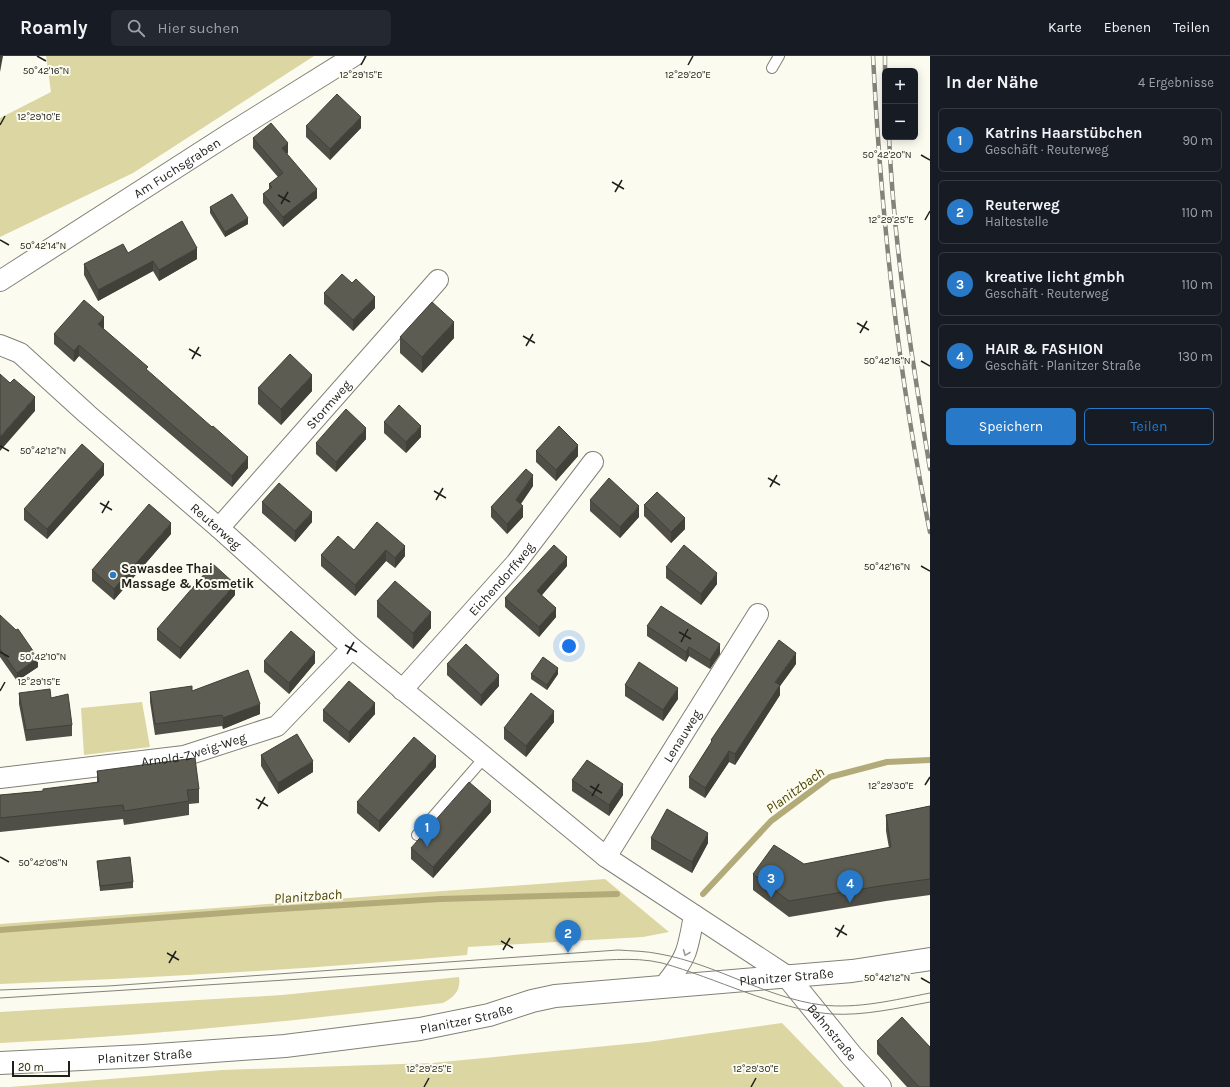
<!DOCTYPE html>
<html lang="de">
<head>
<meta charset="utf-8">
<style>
  body { margin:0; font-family:Karla,sans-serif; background:#242831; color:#f1f3f6 }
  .controls { position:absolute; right:12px; top:12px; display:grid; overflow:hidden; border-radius:6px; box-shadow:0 2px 10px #0003 }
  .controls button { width:36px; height:36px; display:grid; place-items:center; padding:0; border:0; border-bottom:1px solid #363941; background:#171b24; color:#f1f3f6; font:20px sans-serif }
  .scale { position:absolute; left:12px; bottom:10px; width:58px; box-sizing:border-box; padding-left:4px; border:2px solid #1f1f1b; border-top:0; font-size:11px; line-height:14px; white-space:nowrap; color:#1f1f1b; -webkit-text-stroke:3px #fcfbf0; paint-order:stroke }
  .you { position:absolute; left:569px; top:590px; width:14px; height:14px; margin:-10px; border:3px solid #fff; border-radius:50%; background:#1a73e8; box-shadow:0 0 0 6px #1a73e833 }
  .badge { display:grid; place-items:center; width:26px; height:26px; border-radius:50%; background:#2879c8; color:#fff; font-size:13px; font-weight:700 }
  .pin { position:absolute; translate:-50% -33px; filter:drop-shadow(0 1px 2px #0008) }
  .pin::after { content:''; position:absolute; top:21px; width:14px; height:12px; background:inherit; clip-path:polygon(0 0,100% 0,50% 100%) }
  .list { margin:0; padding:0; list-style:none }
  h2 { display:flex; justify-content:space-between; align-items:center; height:52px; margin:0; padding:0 16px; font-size:17px }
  h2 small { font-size:13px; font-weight:400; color:#9ea1a6 }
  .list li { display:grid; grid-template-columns:26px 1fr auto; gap:12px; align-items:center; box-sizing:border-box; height:64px; margin:0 8px 8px; padding:0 8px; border:1px solid #363941; border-radius:6px }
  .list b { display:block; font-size:15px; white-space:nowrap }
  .list p { margin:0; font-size:13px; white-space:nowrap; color:#9ea1a6 }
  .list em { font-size:13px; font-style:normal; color:#9ea1a6 }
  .actions { display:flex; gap:8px; padding:12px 16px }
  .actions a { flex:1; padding:9px 0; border:1px solid #2879c8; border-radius:6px; text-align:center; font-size:14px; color:#2879c8 }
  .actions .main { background:#2879c8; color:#fff }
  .icon { flex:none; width:22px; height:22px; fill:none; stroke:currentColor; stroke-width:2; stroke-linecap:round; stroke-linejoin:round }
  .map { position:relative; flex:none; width:930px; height:1031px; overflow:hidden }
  header { display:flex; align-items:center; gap:24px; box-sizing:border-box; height:56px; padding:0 20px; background:#171b24; border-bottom:1px solid #363941 }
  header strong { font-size:19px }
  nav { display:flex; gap:22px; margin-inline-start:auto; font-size:14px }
  .search { width:280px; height:36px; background:#242831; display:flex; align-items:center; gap:10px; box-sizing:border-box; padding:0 14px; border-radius:6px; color:#9ea1a6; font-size:15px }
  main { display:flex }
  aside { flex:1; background:#171b24 }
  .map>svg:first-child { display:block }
</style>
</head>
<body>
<header>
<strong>Roamly</strong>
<div class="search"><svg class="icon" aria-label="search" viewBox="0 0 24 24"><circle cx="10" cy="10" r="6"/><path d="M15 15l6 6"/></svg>Hier suchen</div>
<nav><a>Karte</a><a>Ebenen</a><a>Teilen</a></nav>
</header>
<main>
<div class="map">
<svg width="930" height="1031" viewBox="0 0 930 1031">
  <rect width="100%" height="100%" fill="#fcfbf0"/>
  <path fill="#dcd6a3" d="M46,0H314L133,117L0,181V62L51,36Z
    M142,646L150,691L84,699L81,652Z
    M605,823L669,876L643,881L468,891L467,899C312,913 156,922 0,928V868Z
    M459,921C461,935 454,941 443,947C296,965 148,980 0,987V956L282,939Z
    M782,967L844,1031H10L222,1014L432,1007L648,986Z"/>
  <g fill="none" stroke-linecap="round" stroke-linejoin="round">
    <path stroke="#b2ab79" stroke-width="6" d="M703,838L771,765L830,721L887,706L930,704
      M0,874L263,854L440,843L617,838"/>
    <defs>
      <path id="service" d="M772,12L779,0
        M417,779L484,702"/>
      <g id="minor">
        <path id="s1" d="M0,225L229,78L354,0"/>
        <path id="s2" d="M0,289L20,297L87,358L219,472L352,592L606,801L787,920"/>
        <path id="s3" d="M219,472L438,224"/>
        <path id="s4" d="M402,634L516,507L593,406"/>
        <path id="s5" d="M0,722L184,700L277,670L352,592"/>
        <path id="s6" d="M606,801L758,558"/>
        <path d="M664,930C687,902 688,894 694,859"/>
      </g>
      <g id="tertiary">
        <path id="s7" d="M787,920L851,999L880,1031"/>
      </g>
      <g id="secondary">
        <path id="s8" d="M0,1007L143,1000L285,990L420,973L489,959L532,945L555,940L852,915L930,903"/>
      </g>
    </defs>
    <use href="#service" stroke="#828177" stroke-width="12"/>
    <use href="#minor" stroke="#828177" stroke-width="22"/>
    <use href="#tertiary" stroke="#828177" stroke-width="24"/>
    <use href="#secondary" stroke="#828177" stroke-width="24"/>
    <use href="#service" stroke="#fff" stroke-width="10"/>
    <use href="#minor" stroke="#fff" stroke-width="20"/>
    <use href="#tertiary" stroke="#fff" stroke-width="22"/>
    <use href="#secondary" stroke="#fff" stroke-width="22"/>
    <path stroke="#83827b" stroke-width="1" d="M0,934L108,930L618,894C632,895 646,895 660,898C716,908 766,942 822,949C858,953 894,944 930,937
      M0,942L571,906C600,905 633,900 662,907C716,922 775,953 831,958C864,960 898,952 930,946"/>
    <defs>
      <path id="rail" d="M873,0C881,160 898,319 930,476
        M885,0V15
        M889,81C894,192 912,303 930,413"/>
    </defs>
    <use href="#rail" stroke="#83827b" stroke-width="4.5"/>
    <use href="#rail" stroke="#fcfbf0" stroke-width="3" stroke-dasharray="9" stroke-linecap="butt"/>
  </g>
  <path fill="#504f47" d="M306,70L361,72L330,104L306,81Z
    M253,82L288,97L286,98L317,142L283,171L263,147V138L269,133V128L278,121L253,92Z
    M210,151L248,168L225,181L210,157Z
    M128,197L197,203L159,225L153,215L98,245L84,219V208Z
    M324,237L375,252L353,275L324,248Z
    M103,272L248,412L232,431L79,300L74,306L54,288V278L104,272Z
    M400,281L454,282L422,317L400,297Z
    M258,332L312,335L281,369L258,348Z
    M384,366L421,381L406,397L384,377Z
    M366,383L336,416L316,398V387Z
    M536,395L578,400L556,425L536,406Z
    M104,419L47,483L24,464V453Z
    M533,430L521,448L523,461L507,478L491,461V451Z
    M590,444L639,461L620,482L590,455Z
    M262,446L312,466L295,486L262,457Z
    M644,449L685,473L671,487L644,460Z
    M377,466L405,500L395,512L386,505L355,540L321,510V499L354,494Z
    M171,478L114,544L92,525V514Z
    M567,510L541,539L556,561L539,581L505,551V542Z
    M666,511L717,528L701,549L666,522Z
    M235,539L180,603L157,584V573Z
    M377,545L431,572L413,593L377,561Z
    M0,559L38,611L17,625L0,601Z
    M647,570L720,598L710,613L689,600L686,606L647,580Z
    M264,605L315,607L289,638L264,616Z
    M447,608L499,630L481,650L447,619Z
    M796,608L780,630V639L735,709L729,706L705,742L689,732V721L711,687V684Z
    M531,618H558L547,634L531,623Z
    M625,629L678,643L663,665L625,640Z
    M192,635L260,658L223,673L222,670L155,679L150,646V636Z
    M19,637L51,642L72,669V680L26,685L19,648Z
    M323,654L375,658L349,687L323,665Z
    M554,666L526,701L504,683V672Z
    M261,699L313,716L278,738L261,710Z
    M436,711L379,776L357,757V746Z
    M97,715L199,733V747L189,748V759L124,769L123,763L0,776V739L43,735L97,726Z
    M572,724L623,739L609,760L572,735Z
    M930,750V839L886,845L789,861L753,834V818L889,792L886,775V759Z
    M491,756L433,822L411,803V792Z
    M651,782L708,787L692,817L651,793Z
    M97,805L133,826V832L100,835Z
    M877,985L930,1031H907L877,998Z"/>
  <path fill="#414039" d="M0,0H3L0,16Z
    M361,61V72L330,104V93Z
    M288,87V97L282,102V92Z
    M317,133V142L283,171V161Z
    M248,162V168L225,181V176Z
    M197,192V203L159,225V214Z
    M153,205V215L98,245V234Z
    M375,241V252L353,275V264Z
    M104,261V272L98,279V268Z
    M454,266V282L422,317V301Z
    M79,289V300L74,306V295Z
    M312,319V335L281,369V353Z
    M35,341V355L0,395V381Z
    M421,370V381L406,397V386Z
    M366,372V383L336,416V406Z
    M578,389V400L556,425V414Z
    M248,401V412L232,431V420Z
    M104,408V419L47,483V473Z
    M533,419V430L516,454V444Z
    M523,450V461L507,478V468Z
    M639,450V461L620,482V471Z
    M312,456V466L295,486V475Z
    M685,462V473L671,487V476Z
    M171,467V478L114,544V533Z
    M405,490V500L395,512V502Z
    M386,494V505L355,540V529Z
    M567,501V510L537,545V535Z
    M717,517V528L701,549V538Z
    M235,528V539L180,603V592Z
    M556,552V561L539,581V571Z
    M431,556V572L413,593V577Z
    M720,588V598L710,613V604Z
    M689,591V600L686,606V596Z
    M315,596V607L289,638V627Z
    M796,597V608L780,630V639L735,709V698L775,626Z
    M38,602V611L17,625V617Z
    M558,612V618L547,634V629Z
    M499,619V630L481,650V639Z
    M678,632V643L663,665V654Z
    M375,647V658L349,687V676Z
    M260,648V658L223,673V662Z
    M554,655V666L526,701V690Z
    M729,695V706L705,742V732Z
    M436,700V711L379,776V765Z
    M313,705V716L278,738V727Z
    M623,728V739L609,760V749Z
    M491,745V756L433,822V811Z
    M708,777V787L692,817V806Z"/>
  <path fill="#5d5c52" stroke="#414039" d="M337,38L361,61L330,93L306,70Z
    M271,67L288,87L282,92L317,133L283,161L263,138L272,131L269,128L283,117L253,82Z
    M232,138L248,162L225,176L210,151Z
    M182,165L197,192L159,214L153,205L98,234L84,208L123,188L128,197Z
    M342,218L352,227L356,223L375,241L353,264L324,237Z
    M84,244L104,261L98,268L148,311L146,313L212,371L213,370L248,401L232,420L79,289L74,295L54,278Z
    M432,246L454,266L422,301L400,281Z
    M290,298L312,319L281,353L258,332Z
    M0,318L10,327L14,323L35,341L0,381Z
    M399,349L421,370L406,386L384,366Z
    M346,353L366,372L336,406L316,387Z
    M559,370L578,389L556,414L536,395Z
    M82,388L104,408L47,473L24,453Z
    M526,413L533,419L516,444L523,450L507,468L491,451Z
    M609,422L639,450L620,471L590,444Z
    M279,427L312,456L295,475L262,446Z
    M657,436L685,462L671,476L644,449Z
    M149,448L171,467L114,533L92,514Z
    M377,466L405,490L395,502L386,494L355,529L321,499L338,480L354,494Z
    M554,489L567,501L537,535L556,552L539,571L505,542Z
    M684,489L717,517L701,538L666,511Z
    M213,508L235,528L180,592L157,573Z
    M395,525L431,556L413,577L377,545Z
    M661,550L720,588L710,604L689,591L686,596L647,570Z
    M0,559L16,574L18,573L38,602L17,617L0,593Z
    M291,575L315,596L289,627L264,605Z
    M779,584L796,597L775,626L780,629L735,698L729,695L705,732L689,721L712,685L711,684Z
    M466,588L499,619L481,639L447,608Z
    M543,601L558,612L547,629L531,618Z
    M639,606L678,632L663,654L625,629Z
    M248,614L260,648L223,662L222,659L155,668L150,636L192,630V635Z
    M349,625L375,647L349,676L323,654Z
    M50,633L51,642L68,638L72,669L26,674L19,637Z
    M531,637L554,655L526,690L504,672Z
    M297,678L313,705L278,727L261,699Z
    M414,681L436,700L379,765L357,746Z
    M195,702L199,733L187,734L189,745L124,755L123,749L0,762V739L43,735V733L99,726L97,715Z
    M587,704L623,728L609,749L572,724Z
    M469,726L491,745L433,811L411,792Z
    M930,750V823L886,829L789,845L753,818L774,789L804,808L891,791L886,759Z
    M667,753L708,777L692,806L651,782Z
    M130,801L133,826L100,830L97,805Z
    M902,961L930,991V1031H919L877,985Z"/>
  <defs><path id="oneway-chevron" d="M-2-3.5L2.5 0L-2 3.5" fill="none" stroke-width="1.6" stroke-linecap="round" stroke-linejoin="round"/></defs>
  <use stroke="#9a9a98" href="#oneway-chevron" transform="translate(686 897) rotate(112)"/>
  <path fill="none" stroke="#1f1f1b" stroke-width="1.5" d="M37,0L46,5M361,9L366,0M688,9L693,0M0,69L5,60M921,99L930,104M612,126L624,133M615,136L622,124M278,139L290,146M281,148L288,136M925,164L930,155M0,184L9,189M857,267L869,274M860,277L867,265M523,280L535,287M526,290L533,278M189,293L201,300M192,303L199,291M921,305L930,310M0,390L9,395M768,422L780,429M770,431L777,419M434,435L446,442M436,444L443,432M100,447L112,454M102,457L109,445M921,510L930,515M679,576L691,583M681,586L688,573M345,589L357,596M0,596L9,601M347,598L354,586M0,635L5,626M925,729L930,721M590,730L602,737M592,740L599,728M256,743L268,750M258,753L265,741M0,801L9,806M835,872L847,879M837,881L844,869M501,885L513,892M503,894L510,882M167,897L179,904M169,907L176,895M921,922L930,927M424,1031L429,1022M751,1031L756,1022"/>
  <circle fill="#2879c8" stroke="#fcfbf0" stroke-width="1.5" cx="113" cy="519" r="4"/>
  <g text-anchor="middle" stroke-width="4" stroke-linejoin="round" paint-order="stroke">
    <g font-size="13" fill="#1f1f1b" stroke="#fcfbf0">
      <text dy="5" stroke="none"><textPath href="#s1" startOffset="210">Am Fuchsgraben</textPath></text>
      <text dy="5" stroke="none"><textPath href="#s3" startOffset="165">Stormweg</textPath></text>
      <text dy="5" stroke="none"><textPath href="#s2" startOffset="283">Reuterweg</textPath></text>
      <text dy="5" stroke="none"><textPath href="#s4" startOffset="149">Eichendorffweg</textPath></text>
      <text dy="5" stroke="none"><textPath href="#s6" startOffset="143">Lenauweg</textPath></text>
      <text dy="5" stroke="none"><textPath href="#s5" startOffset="196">Arnold-Zweig-Weg</textPath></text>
      <text dy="5" stroke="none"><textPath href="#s8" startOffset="793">Planitzer Straße</textPath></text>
      <text dy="5" stroke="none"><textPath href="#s8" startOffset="469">Planitzer Straße</textPath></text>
      <text dy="5" stroke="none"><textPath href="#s7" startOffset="72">Bahnstraße</textPath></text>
      <text dy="5" stroke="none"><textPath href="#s8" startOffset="145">Planitzer Straße</textPath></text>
    </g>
    <g font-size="13" font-weight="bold" fill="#1f1f1b" stroke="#fcfbf0" text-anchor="start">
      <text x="121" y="517">Sawasdee Thai<tspan x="121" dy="15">Massage &amp; Kosmetik</tspan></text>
    </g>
    <g font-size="14" font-style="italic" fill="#4b4300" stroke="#fcfbf0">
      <text transform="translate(795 734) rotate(-36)" y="5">Planitzbach</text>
      <text transform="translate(308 840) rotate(-4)" y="5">Planitzbach</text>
    </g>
  </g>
  <g font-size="10" text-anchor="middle" fill="#1f1f1b" stroke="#fcfbf0" stroke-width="4" stroke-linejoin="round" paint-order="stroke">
    <text x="46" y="18">50°42'16"N</text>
    <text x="361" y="22">12°29'15"E</text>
    <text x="688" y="22">12°29'20"E</text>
    <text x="39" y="64">12°29'10"E</text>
    <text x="887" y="102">50°42'20"N</text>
    <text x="891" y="167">12°29'25"E</text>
    <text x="43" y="193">50°42'14"N</text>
    <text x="887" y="308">50°42'18"N</text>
    <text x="43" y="398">50°42'12"N</text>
    <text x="887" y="514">50°42'16"N</text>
    <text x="43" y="604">50°42'10"N</text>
    <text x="39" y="629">12°29'15"E</text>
    <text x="891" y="733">12°29'30"E</text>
    <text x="43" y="810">50°42'08"N</text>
    <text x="887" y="925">50°42'12"N</text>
    <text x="429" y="1016">12°29'25"E</text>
    <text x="756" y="1016">12°29'30"E</text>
  </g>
</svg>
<div class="controls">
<button>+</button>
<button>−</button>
</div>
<div class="scale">20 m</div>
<div class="you"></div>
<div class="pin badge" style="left:427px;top:791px">1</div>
<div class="pin badge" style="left:568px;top:897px">2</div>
<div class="pin badge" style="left:771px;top:842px">3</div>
<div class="pin badge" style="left:850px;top:847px">4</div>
</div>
<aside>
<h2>In der Nähe<small>4 Ergebnisse</small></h2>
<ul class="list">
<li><span class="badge">1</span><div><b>Katrins Haarstübchen</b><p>Geschäft · Reuterweg</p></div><em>90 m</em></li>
<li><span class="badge">2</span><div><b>Reuterweg</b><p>Haltestelle</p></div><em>110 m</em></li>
<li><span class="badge">3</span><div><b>kreative licht gmbh</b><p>Geschäft · Reuterweg</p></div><em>110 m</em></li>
<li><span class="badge">4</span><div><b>HAIR &amp; FASHION</b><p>Geschäft · Planitzer Straße</p></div><em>130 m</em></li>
</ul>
<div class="actions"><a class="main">Speichern</a><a>Teilen</a></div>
</aside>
</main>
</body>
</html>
